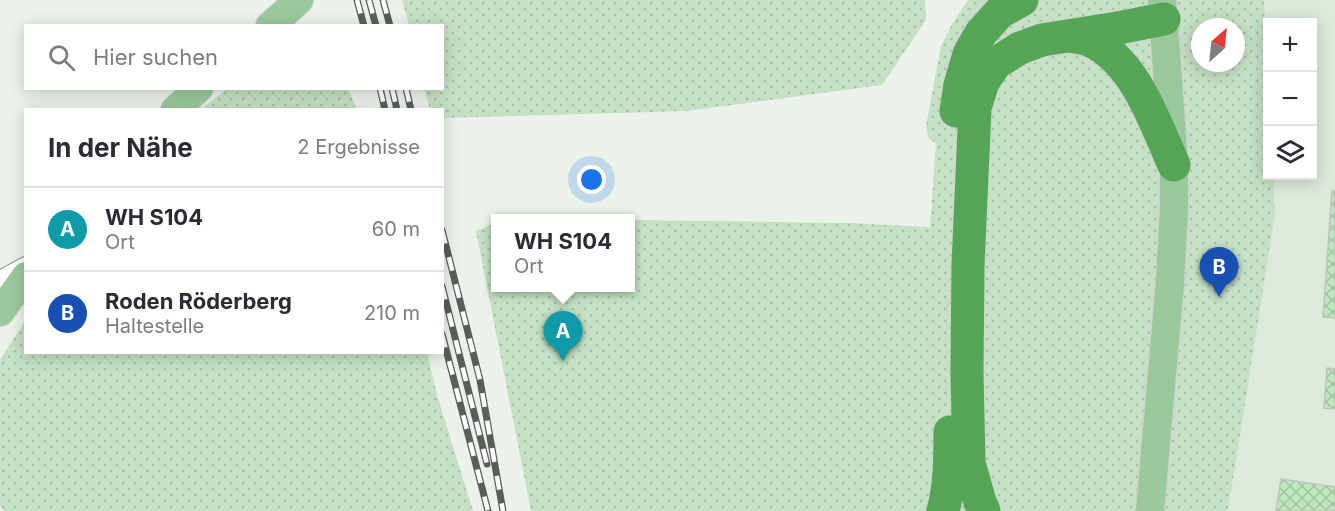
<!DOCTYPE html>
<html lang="de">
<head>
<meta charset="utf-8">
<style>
  body { margin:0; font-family:Inter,sans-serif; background:#f2f2f3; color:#2b2b33 }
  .controls { position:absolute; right:18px; top:18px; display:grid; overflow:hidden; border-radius:0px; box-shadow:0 3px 15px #0003 }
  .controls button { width:54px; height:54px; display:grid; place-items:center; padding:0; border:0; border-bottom:2px solid #e1e1e2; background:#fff; color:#2b2b33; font:30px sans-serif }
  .compass { position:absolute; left:1191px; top:18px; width:54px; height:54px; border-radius:50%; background:#fff; box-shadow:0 3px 15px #0003; rotate:27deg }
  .you { position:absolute; left:592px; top:180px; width:21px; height:21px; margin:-15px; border:4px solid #fff; border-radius:50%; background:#1a73e8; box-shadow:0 0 0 9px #1a73e833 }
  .badge { display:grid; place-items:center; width:39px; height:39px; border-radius:50%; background:#7c3aed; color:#fff; font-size:20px; font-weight:700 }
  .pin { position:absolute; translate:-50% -50px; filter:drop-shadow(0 2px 3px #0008) }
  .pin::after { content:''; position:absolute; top:32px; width:21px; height:18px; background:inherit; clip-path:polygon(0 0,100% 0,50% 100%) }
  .popup { position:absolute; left:491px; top:214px; width:144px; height:78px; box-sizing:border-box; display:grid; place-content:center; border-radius:0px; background:#fff; filter:drop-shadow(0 2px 4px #0005); font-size:20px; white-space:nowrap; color:#7c7c81 }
  .popup b { font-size:22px; color:#2b2b33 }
  .popup::after { content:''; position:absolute; left:50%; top:100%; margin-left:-12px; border:12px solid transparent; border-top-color:#fff }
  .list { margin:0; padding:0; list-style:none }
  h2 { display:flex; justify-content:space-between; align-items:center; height:78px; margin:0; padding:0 24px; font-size:26px }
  h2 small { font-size:20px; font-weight:400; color:#7c7c81 }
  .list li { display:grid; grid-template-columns:39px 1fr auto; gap:18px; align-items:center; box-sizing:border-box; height:84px; padding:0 24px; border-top:2px solid #e1e1e2 }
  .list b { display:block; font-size:22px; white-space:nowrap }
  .list p { margin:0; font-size:20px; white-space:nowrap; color:#7c7c81 }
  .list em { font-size:20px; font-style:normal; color:#7c7c81 }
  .icon { flex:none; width:33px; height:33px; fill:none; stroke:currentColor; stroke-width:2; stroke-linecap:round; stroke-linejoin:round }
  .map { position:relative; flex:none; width:1335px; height:511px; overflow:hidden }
  .search { position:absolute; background:#fff; box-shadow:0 3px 15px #0003; left:24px; top:24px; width:420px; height:66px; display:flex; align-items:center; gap:15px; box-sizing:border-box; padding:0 21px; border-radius:0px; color:#7c7c81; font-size:22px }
  .panel { position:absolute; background:#fff; box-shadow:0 3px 15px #0003; left:24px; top:108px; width:420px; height:246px; border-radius:0px }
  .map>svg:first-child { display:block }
</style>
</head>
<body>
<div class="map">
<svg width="1335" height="511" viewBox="0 0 1335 511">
  <defs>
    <pattern id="green-dots" width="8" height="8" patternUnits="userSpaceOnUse" patternTransform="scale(1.5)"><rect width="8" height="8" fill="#c5e0c4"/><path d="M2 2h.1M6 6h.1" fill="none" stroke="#a8bfa7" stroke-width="1.8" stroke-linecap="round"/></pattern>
    <pattern id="building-cross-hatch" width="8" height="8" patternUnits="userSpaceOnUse" patternTransform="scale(1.5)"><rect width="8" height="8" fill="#bde7bc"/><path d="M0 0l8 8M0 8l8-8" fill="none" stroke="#a1c5a0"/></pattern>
  </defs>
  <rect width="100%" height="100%" fill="#ebf2ea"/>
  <path fill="#dce9db" d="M1264,0H1335V511H1228L1275,214L1273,176H1312V22H1268L1267,65Z"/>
  <path fill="url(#green-dots)" fill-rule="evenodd" d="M402,0H925L926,20L882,85L686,111L443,118L442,110L430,109L424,89L442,88V26L409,25Z
    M968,0H1264L1268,65V176H1273L1275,214L1228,511H531L476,231L495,223L496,288H630L631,220L847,223L930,227L936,143L929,139L926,126L941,46L952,24ZM1200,27H1236V63H1200Z
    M228,88L348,89L357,109H201Z
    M25,321L26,352L427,353L437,395L473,511H4L0,506V360Z"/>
  <path fill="url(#building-cross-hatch)" stroke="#bdc4bc" stroke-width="1.5" d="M1332,191H1335V318L1323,317Z
    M1327,368L1335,369V409L1324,408Z
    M1281,479L1335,487V511H1276Z"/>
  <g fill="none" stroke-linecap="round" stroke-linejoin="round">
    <defs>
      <path id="street" d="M0,280L26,266"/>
      <path id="primary" d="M270,26L299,0
        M175,110L199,88
        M0,312L26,276
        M1150,511L1170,282L1174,210V165L1162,0"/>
      <path id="highway" d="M1069,36C1076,37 1085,38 1091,41C1136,62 1155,123 1174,165
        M956,111L960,85L969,54L981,33L1000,12L1022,0
        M943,511C950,485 950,459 950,432
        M984,511L980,502L969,463L967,373L968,265L975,108L983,82L996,63L1020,48L1042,40L1118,28L1164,19"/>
    </defs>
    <use href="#street" stroke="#7b827a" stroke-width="20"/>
    <use href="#primary" stroke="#cfcfcf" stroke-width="30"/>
    <use href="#highway" stroke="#cfcfcf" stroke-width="34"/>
    <use href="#street" stroke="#fff" stroke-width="18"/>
    <use href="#primary" stroke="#99c99a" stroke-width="28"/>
    <use href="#highway" stroke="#55a557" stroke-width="33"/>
    <defs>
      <path id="rail" d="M357,0L364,26
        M369,0L376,26
        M383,0L390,26
        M380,88L385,110
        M392,88L397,110
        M406,88L411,110
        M442,230L480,380L503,511
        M442,286L487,464
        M442,334L488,511"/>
    </defs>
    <use href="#rail" stroke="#5a5e5a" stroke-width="7"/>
    <use href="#rail" stroke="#fff" stroke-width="4.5" stroke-dasharray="14" stroke-linecap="butt"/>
  </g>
</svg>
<div class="controls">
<button>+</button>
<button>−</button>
<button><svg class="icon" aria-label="layers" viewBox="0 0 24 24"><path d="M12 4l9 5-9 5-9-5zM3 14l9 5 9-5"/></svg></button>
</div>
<svg class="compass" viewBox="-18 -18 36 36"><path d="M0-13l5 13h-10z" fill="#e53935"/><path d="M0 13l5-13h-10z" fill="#7c7c81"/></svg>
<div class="you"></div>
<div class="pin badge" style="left:563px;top:361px;background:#0f9aa8">A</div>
<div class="popup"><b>WH S104</b>Ort</div>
<div class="pin badge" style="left:1219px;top:297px;background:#1a4fb4">B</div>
<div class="search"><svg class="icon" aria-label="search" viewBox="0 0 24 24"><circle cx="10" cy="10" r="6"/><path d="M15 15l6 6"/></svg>Hier suchen</div>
<section class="panel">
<h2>In der Nähe<small>2 Ergebnisse</small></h2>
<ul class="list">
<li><span class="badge" style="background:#0f9aa8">A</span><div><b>WH S104</b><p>Ort</p></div><em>60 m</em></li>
<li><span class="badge" style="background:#1a4fb4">B</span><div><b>Roden Röderberg</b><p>Haltestelle</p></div><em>210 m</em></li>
</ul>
</section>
</div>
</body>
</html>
